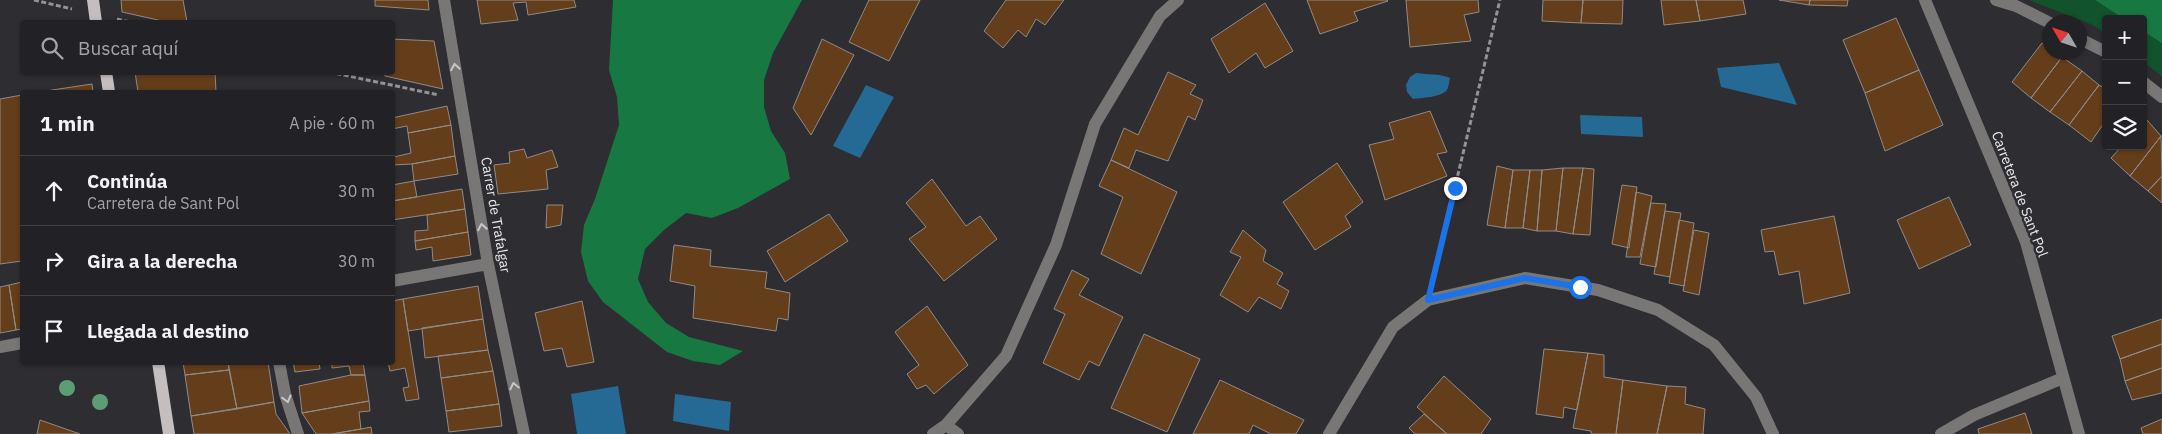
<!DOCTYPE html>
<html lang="es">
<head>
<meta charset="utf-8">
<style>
  body { margin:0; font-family:"IBM Plex Sans",sans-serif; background:#2e2f32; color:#f1f3f6 }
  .controls { position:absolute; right:15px; top:15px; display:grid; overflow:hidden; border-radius:5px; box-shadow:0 1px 4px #0004 }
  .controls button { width:45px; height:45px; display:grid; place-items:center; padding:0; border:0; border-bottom:1px solid #3f3f43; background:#222226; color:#f1f3f6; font:25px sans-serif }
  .compass { position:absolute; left:2042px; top:15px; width:45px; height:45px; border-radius:50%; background:#222226; box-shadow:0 1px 4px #0004; rotate:309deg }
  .stop { position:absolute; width:15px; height:15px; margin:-11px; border:4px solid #1a73e8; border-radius:50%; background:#fff }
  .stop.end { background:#1a73e8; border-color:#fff; box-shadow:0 1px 5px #0008 }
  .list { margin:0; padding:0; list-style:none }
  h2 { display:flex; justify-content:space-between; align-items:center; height:65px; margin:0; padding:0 20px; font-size:21px }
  h2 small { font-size:16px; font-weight:400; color:#a2a4a7 }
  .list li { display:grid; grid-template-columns:32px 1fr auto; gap:15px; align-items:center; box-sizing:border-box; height:70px; padding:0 20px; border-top:1px solid #3f3f43 }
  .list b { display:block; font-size:19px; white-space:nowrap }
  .list p { margin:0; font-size:16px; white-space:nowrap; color:#a2a4a7 }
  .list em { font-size:16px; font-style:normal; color:#a2a4a7 }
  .icon { flex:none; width:28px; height:28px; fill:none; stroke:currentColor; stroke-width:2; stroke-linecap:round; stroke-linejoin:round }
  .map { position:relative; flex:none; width:2162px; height:434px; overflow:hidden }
  .search { position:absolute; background:#222226; box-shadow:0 1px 4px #0004; left:20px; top:20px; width:375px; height:55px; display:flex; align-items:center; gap:12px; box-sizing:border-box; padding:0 18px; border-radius:5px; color:#a2a4a7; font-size:19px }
  .panel { position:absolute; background:#222226; box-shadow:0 1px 4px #0004; left:20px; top:90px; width:375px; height:275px; border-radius:5px }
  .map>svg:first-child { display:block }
</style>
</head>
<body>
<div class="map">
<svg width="2162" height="434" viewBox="0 0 2162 434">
  <rect width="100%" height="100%" fill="#2e2d32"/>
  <path fill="#10532d" d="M2029,0H2162V76L2143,62V19H2106V34L2093,25Z"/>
  <path fill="#177842" d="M613,0H802L773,53L764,80V107L771,131L785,153L790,179L738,208L712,218L686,213L664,230L645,249L638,279L648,302L666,323L689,337L743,351L720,365L693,361L667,352L603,302L588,281L581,252L584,225L595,199L619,125L617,97L609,70Z
    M2095,0H2162V43L2143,31V19H2124Z"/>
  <path fill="#256995" d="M1779,63L1797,105L1721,87L1717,68Z
    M1416,73C1428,75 1439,73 1450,78C1449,82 1449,88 1446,91C1440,97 1421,98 1413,99L1407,92L1406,85L1410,77Z
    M866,85L894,97L860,158L833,146Z
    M1580,115L1642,117L1643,137L1581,134Z
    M618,386L626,434H577L571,394Z
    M675,394L731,402L729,431L673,421Z"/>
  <path fill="#643d1a" stroke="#908b87" d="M121,0H183L187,22H167L122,12Z
    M375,0H428L429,10L375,6Z
    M477,0H574L576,7L528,15L526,2L513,3L518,20L481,24Z
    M869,0H920L889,61L849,42Z
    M1006,0H1064L1045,25L1036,19L1026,37L1018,30L1003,48L984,31Z
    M1307,0H1387L1388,1L1354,12L1358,21L1320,34Z
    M1406,0H1478L1479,12L1464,15L1471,41L1410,47Z
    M1543,0H1583L1581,23L1542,21Z
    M1583,0H1623L1622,24L1581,23Z
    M1661,0H1696L1700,21L1664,25Z
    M1696,0H1743L1746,14L1700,21Z
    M1779,0H1810L1809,5Z
    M1810,0H1848L1847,6L1809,5Z
    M1265,3L1293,51L1265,68L1256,53L1229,73L1211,39Z
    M1896,18L1919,70L1865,93L1843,40Z
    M392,39L434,41L443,89L385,76L384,72H392Z
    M822,39L854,55L811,135L793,108Z
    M2042,43L2050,48V52H2055L2062,57L2031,98L2012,82Z
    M2062,57L2082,71L2050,112L2031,98Z
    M1919,70L1943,125L1885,151L1865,93Z
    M2082,71L2099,85L2069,125L2050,112Z
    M135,72H215L216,92H138Z
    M1168,72L1196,85L1190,94L1203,100L1195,120L1188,116L1168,161L1136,150L1129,168L1111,160L1124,128L1138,135Z
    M92,84L93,92H39Z
    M2099,85L2106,89V120L2091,142L2069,125Z
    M22,95V261L0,264V99Z
    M447,106L451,125L408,133L407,126L392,129V118Z
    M1430,111L1447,152L1437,154L1447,176L1385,200L1369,145L1394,139L1389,123Z
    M2147,120L2161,136L2130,176L2111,158L2122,146H2143V124Z
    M451,125L455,156L412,164L393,165L394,157L411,153L408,133Z
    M2161,136L2162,176L2148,191L2130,176Z
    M524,149L527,158L552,150L558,167L546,170L548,189L498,194L494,165L510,163L509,152Z
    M455,156L458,174L414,181L412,164Z
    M1111,160L1177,192L1141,274L1101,254L1123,197L1099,186Z
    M1337,163L1363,202L1345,216L1351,227L1315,250L1283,202Z
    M1497,166L1513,170L1505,228L1487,225Z
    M1563,168L1556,231H1537L1542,170Z
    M1563,168H1583L1573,234L1556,231Z
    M1583,168L1594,169L1590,235L1573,234Z
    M1513,170H1530L1523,228H1505Z
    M1530,170H1542L1537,231L1523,228Z
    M2162,176V203L2148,191Z
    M932,179L966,226L980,216L997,239L944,281L909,239L926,227L906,203Z
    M414,181L417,197L392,201V185Z
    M1622,185L1637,187L1629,248L1612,244Z
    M462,189L465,209L392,220V201Z
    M1636,192L1652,196L1640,257H1626Z
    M1949,197L1971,245L1919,269L1897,220Z
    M1651,203L1666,204L1656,267L1640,264Z
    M547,205H563L561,225L546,228Z
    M465,209L468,232L415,241V231L428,230L427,215Z
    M1665,211L1681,213L1670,277L1654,274Z
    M829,214L848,241L785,282L767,251Z
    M1834,216L1850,293L1804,304L1799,271L1779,275L1774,251L1765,252L1761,230Z
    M1679,220L1694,223L1684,286L1669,283Z
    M1243,230L1266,250L1263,261L1283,273L1277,284L1289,291L1281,309L1259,297L1248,312L1220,295L1241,257L1230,252Z
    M1694,230L1709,233L1699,295L1683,291Z
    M468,232L471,255L433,261L432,247L416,250L415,241Z
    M674,245L711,250L710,266L767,272L765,288L790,293L788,320L778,318L776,331L693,318L695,286L670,281Z
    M1072,270L1089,279L1079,295L1123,317L1099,366L1089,361L1079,380L1043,363L1065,314L1054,309Z
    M22,282V329L16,330L9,285Z
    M9,285L16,330L0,333V287Z
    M478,286L483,319L408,331L403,299Z
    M403,299L419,399L406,401L403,388L409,387L405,368L390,371L388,362H392V301Z
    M582,301L594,362L567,367L562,348L544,351L535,313Z
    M927,306L968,365L934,394L926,385L917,389L907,374L919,365L895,332Z
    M483,319L488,350L425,358L422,328Z
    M2162,319V344L2120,359L2112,336Z
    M1144,334L1200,359L1167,432L1111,408Z
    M2162,344V368L2125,381L2120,359Z
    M1544,349L1588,353L1577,410L1564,407L1563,418L1536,414Z
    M488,350L493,371L441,378L438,356Z
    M1588,353L1604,355V377L1623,380L1616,434H1591V431L1573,428Z
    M183,362H228L229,370L185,375Z
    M228,362H268L274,402L237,409Z
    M293,362H319L320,369L295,372Z
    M332,362H363L365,375H351L349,366L332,368Z
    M2162,368V393L2132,400L2125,381Z
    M229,370L237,409L191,416L185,375Z
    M493,371L499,404L446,411L441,378Z
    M351,375H365L369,401L302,413L299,386Z
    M1444,376L1491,419L1481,434H1447L1417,407Z
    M1220,380L1304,420L1296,434H1271L1253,425L1249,434H1193Z
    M1623,380L1667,386L1657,434H1616Z
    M1667,386L1686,387L1685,404L1705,409L1703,434H1657Z
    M369,401L370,411L359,412L361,429L332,434H316L302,413Z
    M274,402L276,414L290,434H194L191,416Z
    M499,404L502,426L449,432L446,411Z
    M2025,413L2032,434H1979L1978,429Z
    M1424,414L1447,434H1415L1409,428Z
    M2162,419V434H2143L2141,428Z
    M40,420L80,434H37Z
    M371,427L372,434H332L361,429Z"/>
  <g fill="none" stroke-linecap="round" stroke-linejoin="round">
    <path stroke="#939296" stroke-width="3" stroke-dasharray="5 2.5" stroke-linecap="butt" d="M34,0L72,9
      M117,19L130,22
      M329,72L439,95
      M1433,278L1500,0"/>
    <path stroke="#797676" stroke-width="12" d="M444,0L488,264L524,434
      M1925,0L2026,242L2079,434
      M1996,0L2016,6L2050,23
      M2080,39L2106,52
      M2143,82L2162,97
      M392,281L488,264
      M0,347L22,343
      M279,362L285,394L298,434
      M946,425L958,434
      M933,434L946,425L1006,356L1056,245L1095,124L1160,16L1178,0
      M1329,434L1393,327L1428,300L1525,278L1598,290L1658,310L1714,345L1756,397L1773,434
      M1941,434L1974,415L2063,378"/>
    <path stroke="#c5bebe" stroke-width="12" d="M93,0L96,22
      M106,72L109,92
      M158,362L169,434"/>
  </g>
  <g fill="#5d9d75">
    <circle cx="67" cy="388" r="8"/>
    <circle cx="100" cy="402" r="8"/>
  </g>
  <defs><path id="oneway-chevron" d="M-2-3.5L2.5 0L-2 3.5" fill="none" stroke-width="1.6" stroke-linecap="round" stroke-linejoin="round" transform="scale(1.25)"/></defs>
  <g stroke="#c9c7c9">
    <use href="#oneway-chevron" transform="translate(455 67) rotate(-99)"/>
    <use href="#oneway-chevron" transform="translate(482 227) rotate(-100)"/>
    <use href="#oneway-chevron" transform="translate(514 386) rotate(-102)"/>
    <use href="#oneway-chevron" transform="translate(287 399) rotate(75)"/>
  </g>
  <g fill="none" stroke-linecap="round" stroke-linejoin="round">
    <path stroke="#1a73e8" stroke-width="6" d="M1455,188L1428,300L1525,278L1580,287"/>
  </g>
  <g text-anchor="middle" stroke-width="5" stroke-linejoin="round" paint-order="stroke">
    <g font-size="14" fill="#ebeaed" stroke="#2e2d32">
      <text transform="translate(2020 194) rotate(69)" y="5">Carretera de Sant Pol</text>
      <text transform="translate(496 215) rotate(80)" y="5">Carrer de Trafalgar</text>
    </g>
  </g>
</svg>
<div class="controls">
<button>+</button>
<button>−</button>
<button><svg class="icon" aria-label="layers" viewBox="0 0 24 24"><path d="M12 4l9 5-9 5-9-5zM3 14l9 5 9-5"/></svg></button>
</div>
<svg class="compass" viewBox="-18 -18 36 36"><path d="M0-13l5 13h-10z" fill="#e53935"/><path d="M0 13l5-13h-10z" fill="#a2a4a7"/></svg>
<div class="stop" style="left:1580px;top:287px"></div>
<div class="stop end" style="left:1455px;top:188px"></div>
<div class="search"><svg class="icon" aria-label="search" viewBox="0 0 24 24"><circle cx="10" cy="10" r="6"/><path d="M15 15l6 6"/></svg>Buscar aquí</div>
<section class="panel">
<h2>1 min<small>A pie · 60 m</small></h2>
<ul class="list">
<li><svg class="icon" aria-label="ahead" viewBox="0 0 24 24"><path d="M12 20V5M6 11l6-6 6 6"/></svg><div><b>Continúa</b><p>Carretera de Sant Pol</p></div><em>30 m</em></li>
<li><svg class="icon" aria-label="right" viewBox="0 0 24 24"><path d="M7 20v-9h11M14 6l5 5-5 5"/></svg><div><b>Gira a la derecha</b></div><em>30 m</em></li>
<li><svg class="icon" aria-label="arrive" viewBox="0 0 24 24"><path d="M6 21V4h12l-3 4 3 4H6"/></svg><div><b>Llegada al destino</b></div></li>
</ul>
</section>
</div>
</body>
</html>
